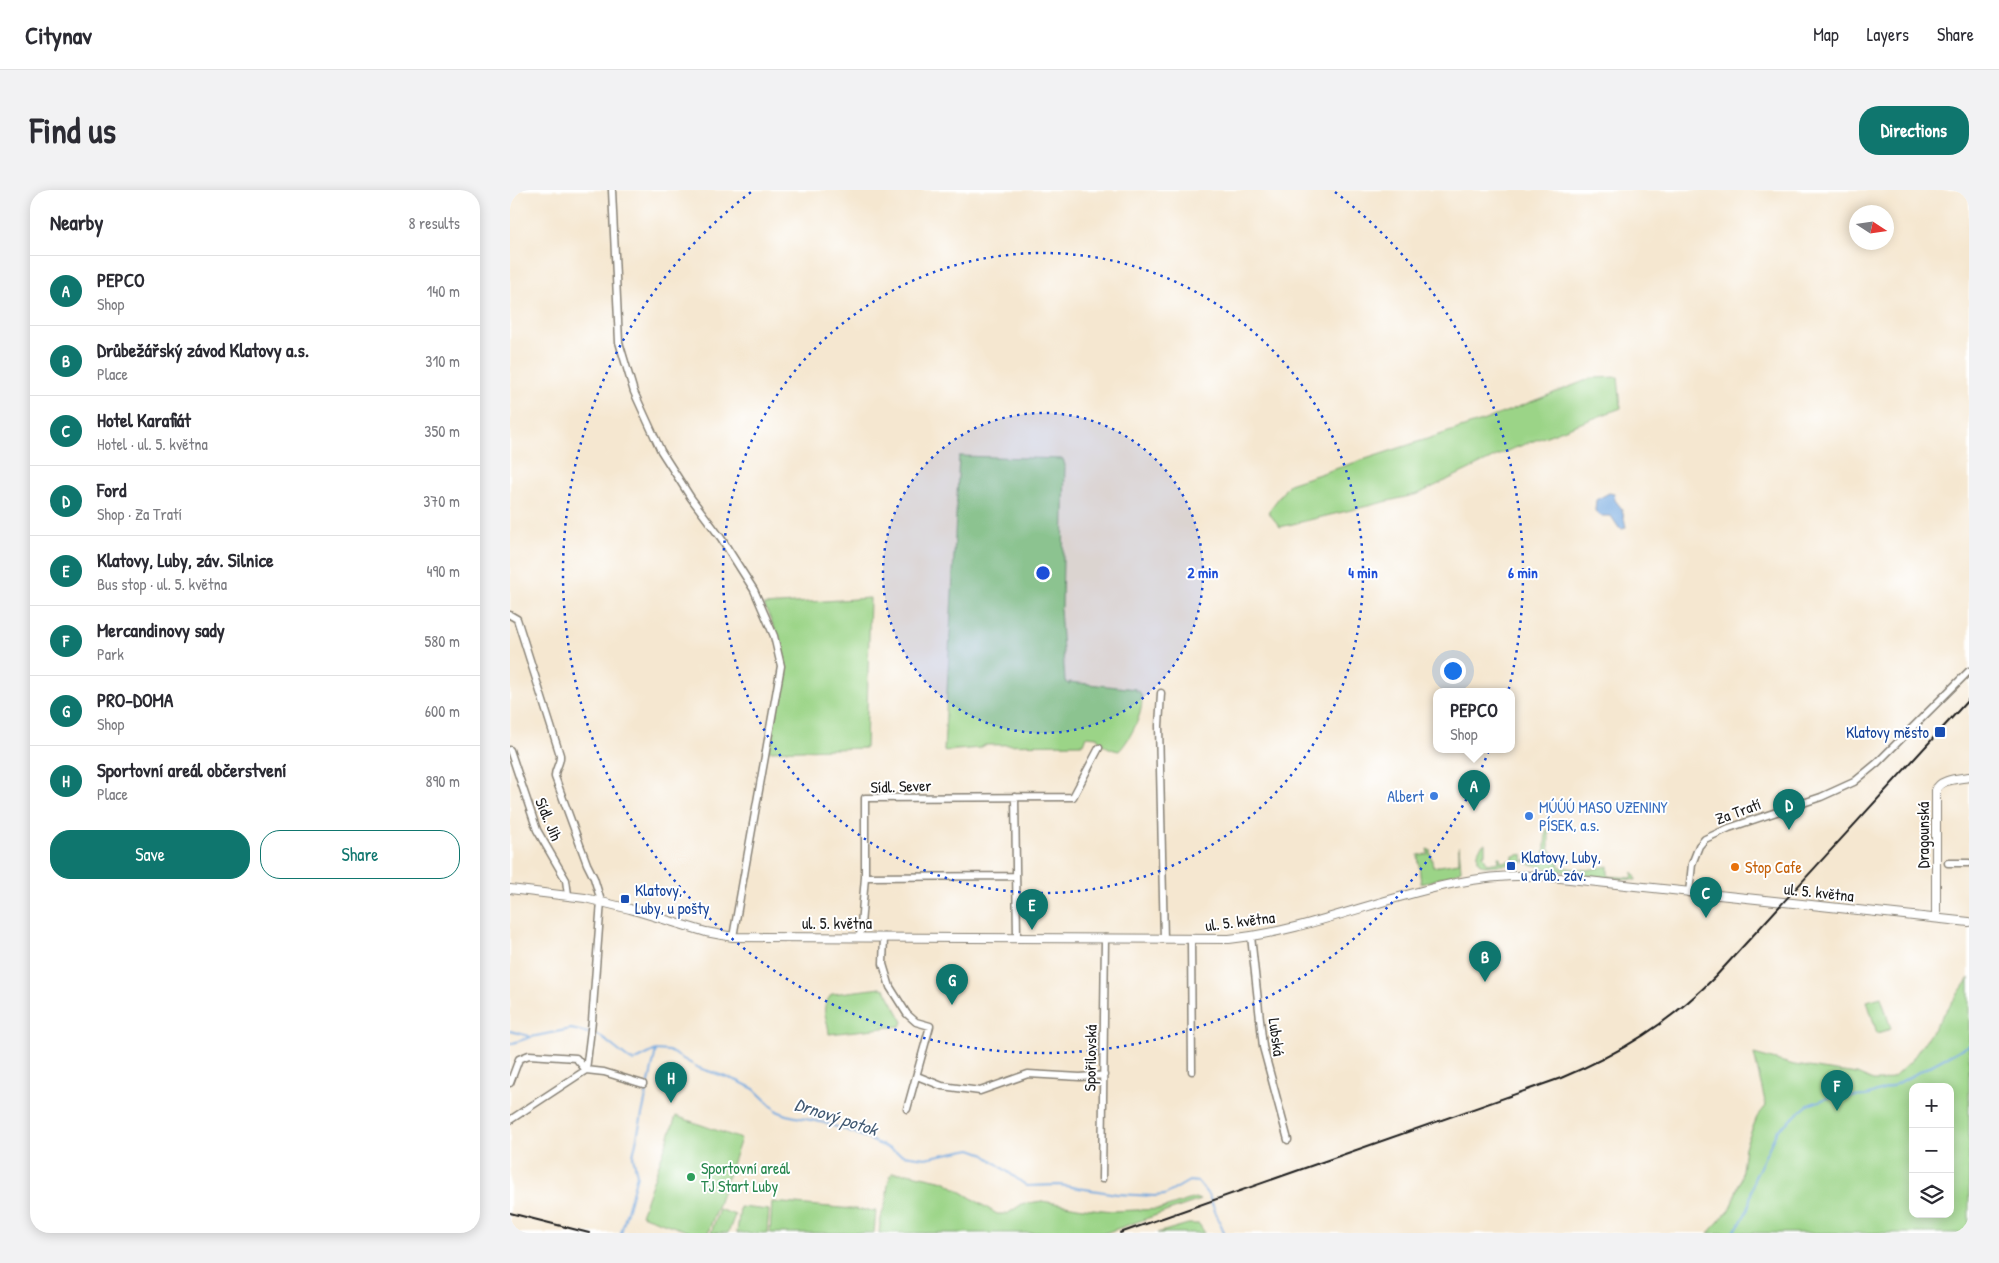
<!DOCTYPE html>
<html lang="en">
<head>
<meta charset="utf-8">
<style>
  body { margin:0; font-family:"Patrick Hand",sans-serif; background:#f2f2f3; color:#2b2b33 }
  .controls { position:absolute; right:15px; bottom:15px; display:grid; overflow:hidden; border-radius:10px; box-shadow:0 2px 12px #0003 }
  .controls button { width:45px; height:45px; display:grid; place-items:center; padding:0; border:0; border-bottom:1px solid #e1e1e2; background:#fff; color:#2b2b33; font:25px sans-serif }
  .compass { position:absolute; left:1339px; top:15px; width:45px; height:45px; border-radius:50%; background:#fff; box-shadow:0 2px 12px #0003; rotate:102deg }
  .you { position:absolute; left:942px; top:480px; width:18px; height:18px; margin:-12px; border:4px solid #fff; border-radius:50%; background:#1a73e8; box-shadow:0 0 0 8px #1a73e833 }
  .badge { display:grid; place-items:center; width:32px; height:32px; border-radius:50%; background:#0f766e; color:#fff; font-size:16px; font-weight:700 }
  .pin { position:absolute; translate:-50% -41px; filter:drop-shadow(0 1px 2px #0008) }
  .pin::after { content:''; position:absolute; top:26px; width:18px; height:15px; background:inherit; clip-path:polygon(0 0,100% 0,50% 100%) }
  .popup { position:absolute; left:923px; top:498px; width:82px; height:65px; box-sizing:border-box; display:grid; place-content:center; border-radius:10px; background:#fff; filter:drop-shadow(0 1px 4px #0005); font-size:16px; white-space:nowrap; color:#7c7c81 }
  .popup b { font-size:19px; color:#2b2b33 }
  .popup::after { content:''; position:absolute; left:50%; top:100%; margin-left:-10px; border:10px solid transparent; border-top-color:#fff }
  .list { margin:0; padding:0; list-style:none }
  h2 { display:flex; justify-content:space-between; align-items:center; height:65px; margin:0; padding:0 20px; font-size:21px }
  h2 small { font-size:16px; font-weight:400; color:#7c7c81 }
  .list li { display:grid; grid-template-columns:32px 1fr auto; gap:15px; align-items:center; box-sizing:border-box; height:70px; padding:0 20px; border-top:1px solid #e1e1e2 }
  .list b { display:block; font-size:19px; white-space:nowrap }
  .list p { margin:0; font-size:16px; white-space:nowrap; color:#7c7c81 }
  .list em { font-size:16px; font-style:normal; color:#7c7c81 }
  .actions { display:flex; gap:10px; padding:15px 20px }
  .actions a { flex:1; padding:11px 0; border:1px solid #0f766e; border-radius:20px; text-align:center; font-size:18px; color:#0f766e }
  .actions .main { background:#0f766e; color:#fff }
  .icon { flex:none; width:28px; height:28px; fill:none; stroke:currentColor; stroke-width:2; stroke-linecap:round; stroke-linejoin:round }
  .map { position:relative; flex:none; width:1459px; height:1043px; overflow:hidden; border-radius:20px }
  header { display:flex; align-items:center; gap:30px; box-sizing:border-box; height:70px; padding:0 25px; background:#fff; border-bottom:1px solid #e1e1e2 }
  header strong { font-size:24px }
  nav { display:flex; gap:28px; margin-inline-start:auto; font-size:18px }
  .intro { display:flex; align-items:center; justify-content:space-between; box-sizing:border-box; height:120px; padding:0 30px }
  h1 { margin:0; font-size:35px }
  .button { padding:12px 22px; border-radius:20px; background:#0f766e; color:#fff; font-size:18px; font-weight:700 }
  main { display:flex; gap:30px; padding:0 30px }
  aside { flex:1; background:#fff; border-radius:20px; box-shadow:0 2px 12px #0003 }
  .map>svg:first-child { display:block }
</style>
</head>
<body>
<header>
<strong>Citynav</strong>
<nav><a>Map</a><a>Layers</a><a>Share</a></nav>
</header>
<div class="intro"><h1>Find us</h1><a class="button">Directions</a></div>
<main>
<aside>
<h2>Nearby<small>8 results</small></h2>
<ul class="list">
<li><span class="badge">A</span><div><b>PEPCO</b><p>Shop</p></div><em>140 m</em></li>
<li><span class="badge">B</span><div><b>Drůbežářský závod Klatovy a.s.</b><p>Place</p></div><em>310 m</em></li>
<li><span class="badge">C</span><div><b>Hotel Karafiát</b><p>Hotel · ul. 5. května</p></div><em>350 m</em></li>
<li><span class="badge">D</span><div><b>Ford</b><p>Shop · Za Tratí</p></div><em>370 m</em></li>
<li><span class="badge">E</span><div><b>Klatovy, Luby, záv. Silnice</b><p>Bus stop · ul. 5. května</p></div><em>490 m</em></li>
<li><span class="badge">F</span><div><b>Mercandinovy sady</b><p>Park</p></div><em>580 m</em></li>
<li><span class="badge">G</span><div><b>PRO-DOMA</b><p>Shop</p></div><em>600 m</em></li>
<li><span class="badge">H</span><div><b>Sportovní areál občerstvení</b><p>Place</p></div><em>890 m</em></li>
</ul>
<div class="actions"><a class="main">Save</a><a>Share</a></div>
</aside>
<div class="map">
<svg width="1459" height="1043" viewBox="0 0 1459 1043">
  <rect width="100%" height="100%" fill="#fff"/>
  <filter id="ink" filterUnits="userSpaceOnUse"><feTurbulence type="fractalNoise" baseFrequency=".02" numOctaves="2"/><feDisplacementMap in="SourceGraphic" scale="10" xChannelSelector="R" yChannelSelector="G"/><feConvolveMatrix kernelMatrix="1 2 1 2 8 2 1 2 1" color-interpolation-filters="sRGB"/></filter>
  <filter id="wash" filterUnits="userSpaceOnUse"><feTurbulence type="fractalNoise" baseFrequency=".0096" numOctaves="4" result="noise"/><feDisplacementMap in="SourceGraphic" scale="20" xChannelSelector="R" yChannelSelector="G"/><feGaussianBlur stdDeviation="1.12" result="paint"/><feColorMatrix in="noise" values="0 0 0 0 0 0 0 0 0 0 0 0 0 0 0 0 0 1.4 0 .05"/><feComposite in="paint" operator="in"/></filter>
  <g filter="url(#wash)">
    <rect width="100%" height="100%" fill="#f5e7d0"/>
    <path fill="#9bd487" stroke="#5c7852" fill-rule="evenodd" d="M1108,187L1111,218L997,261L908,304L770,337L758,322L779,294L975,230L1082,188Z
      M449,266L553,269L555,275L552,417L550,419L555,491L559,495V492L626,499V501H629C639,515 620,550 609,561C601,560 591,555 587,547L577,546L574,554L475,555L470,558L434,561Z
      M360,408L356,558L258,561C265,527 276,490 269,455C266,441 260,428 254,415Z
      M1036,640H1039V659L1045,664L1050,677L1077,680L1098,676V686L1122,688L1123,682L1125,685L1126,690C1088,688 1052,683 1016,673L1015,670L1034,673Z
      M975,653V664H973L977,674L989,672L988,667H990L991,672L1003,670V666L1013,664L1014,672H1009V674L974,676L969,673C966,665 968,658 975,653Z
      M949,656L951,680L946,683L911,694L908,665L918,664L917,659L920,660L923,677L949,673Z
      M1459,788V1043H1198L1220,1019L1231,988L1235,957L1247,927L1256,916L1244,864L1284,875L1347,884L1363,891H1373L1384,887L1401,871ZM1403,897H1440V1024H1403Z
      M371,798L375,799L393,832L391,836L319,844C318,826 308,820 322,804Z
      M1371,807L1381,839L1367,843L1357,811Z
      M166,926L231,949L198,1043H182L131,1025Z
      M382,983H397L434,991L487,1024H497L512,1014L532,1011L573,1018L603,1021L651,1019L685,1008L690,1010L595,1043H369C370,1033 371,1025 375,1015C379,1005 375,995 382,983Z
      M262,1012L366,1021L364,1043H260Z
      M230,1017L259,1020L257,1043H227Z
      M209,1019L225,1025L218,1043H201Z
      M678,1034H689L695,1043H647Z"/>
    <path fill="#70a6de" stroke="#46617d" d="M1099,303L1104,304L1105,310L1112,319L1116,337L1113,339L1109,338L1101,326H1091L1085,321L1086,310Z"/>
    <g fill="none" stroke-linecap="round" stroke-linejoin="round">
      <path stroke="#70a6de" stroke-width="2" d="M0,841L19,846
        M82,844L90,846L120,870L124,871L146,860L159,861L189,878L228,891L244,899L267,921L276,925L315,933L345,943L393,965L415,968L461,959L472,963L517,996L549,995L607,1004L644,1006L655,1005L679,991L688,992L699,1006L714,1043
        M0,854L21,847L61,839L78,843
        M111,1043L127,985L123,966L146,860
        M1222,1043L1230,1034L1238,1019L1244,989L1267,941L1298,915L1318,908L1356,906L1381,897L1459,855"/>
    </g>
  </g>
  <g filter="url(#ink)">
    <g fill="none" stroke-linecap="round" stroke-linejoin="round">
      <defs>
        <path id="minor" d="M102,0L109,152L124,202L151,261L181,308L211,348L244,400L264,446L271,476L223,747
          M0,425L7,429L50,565C51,574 44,579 45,587L77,674L84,688L91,711L82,831L76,880
          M651,503L649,536L654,749
          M0,560L27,640L56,690L58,705
          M505,607L507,747
          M1438,673H1459
          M355,687L506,686
          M1179,703L1182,674L1189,656L1195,649L1219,638L1311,607L1344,592L1367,573L1459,481
          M741,746L753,857L778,950
          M350,747L355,687V608L563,607L589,558
          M374,747L373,774L380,797L397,824L406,832L420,836L397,919
          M681,750L682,881
          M407,886L432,896L470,901L518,884L570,887L594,885
          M0,893L9,869L19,865L66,868L76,880
          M0,930L76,880L94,882L133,894
          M592,989L595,748"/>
        <path id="tertiary" d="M0,699L75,708L120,719L196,742L223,747L719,749C828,738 930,676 1041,687L1459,732
          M1426,728V600C1430,589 1448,589 1459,587"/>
      </defs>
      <use href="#minor" stroke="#888276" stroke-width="9"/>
      <use href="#tertiary" stroke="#888276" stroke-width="10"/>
      <use href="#minor" stroke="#fff" stroke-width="6"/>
      <use href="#tertiary" stroke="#fff" stroke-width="8"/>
      <path stroke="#1c1c1c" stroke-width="2" d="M0,1023L79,1043
        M610,1043L1051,888C1111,863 1159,833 1205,787L1459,509"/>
    </g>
  </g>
  <circle cx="533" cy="383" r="160" fill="#1d4ed8" fill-opacity=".12"/>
  <g fill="none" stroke="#1d4ed8" stroke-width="2.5" stroke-dasharray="2.5 5">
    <circle cx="533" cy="383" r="160"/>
    <circle cx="533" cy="383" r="320"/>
    <path d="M825 2A480 480 0 1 1 241 2"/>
  </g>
  <g fill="#1a4fb4" stroke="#fff" stroke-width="2">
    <rect x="1424" y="536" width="12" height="12" rx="2.5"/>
    <rect x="996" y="671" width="10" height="10" rx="2.5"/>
    <rect x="110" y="704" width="10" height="10" rx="2.5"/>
  </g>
  <g fill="#3f7fe0" stroke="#fff" stroke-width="2">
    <circle cx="924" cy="606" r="5"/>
    <circle cx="1019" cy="626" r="5"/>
  </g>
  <circle fill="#e8710a" stroke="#fff" stroke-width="2" cx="1225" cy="677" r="5"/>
  <circle fill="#2e9e5b" stroke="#fff" stroke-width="2" cx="181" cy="987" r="5"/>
  <g text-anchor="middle" stroke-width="4" stroke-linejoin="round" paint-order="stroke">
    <g font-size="16" fill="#164399" stroke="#fff" text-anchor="start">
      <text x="1419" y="548" text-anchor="end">Klatovy město</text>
      <text x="1011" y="673">Klatovy, Luby,<tspan x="1011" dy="18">u drůb. záv.</tspan></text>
      <text x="125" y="706">Klatovy,<tspan x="125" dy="18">Luby, u pošty</tspan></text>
    </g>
    <g font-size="16" fill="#1c1c1c" stroke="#fff">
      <text transform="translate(391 596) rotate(-2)" y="6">Sídl. Sever</text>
      <text transform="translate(1228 621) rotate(-20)" y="6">Za Tratí</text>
      <text transform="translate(39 629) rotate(67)" y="6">Sídl. Jih</text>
      <text transform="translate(1413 645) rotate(-90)" y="6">Dragounská</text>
      <text transform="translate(1309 702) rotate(6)" y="6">ul. 5. května</text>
      <text transform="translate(730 731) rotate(-7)" y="6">ul. 5. května</text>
      <text x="327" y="739">ul. 5. května</text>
      <text transform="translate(767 847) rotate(82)" y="6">Lubská</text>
      <text transform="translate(580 868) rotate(-89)" y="6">Spořilovská</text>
    </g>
    <g font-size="16" fill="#366cbe" stroke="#fff" text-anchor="end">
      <text x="914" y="612">Albert</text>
      <text x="1029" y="623" text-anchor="start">MÚÚÚ MASO UZENINY<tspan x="1029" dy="18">PÍSEK, a.s.</tspan></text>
    </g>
    <g font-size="16" fill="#c56008" stroke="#fff" text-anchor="start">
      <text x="1235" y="683">Stop Cafe</text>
    </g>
    <g font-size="16" fill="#27864d" stroke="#fff" text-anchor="start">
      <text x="191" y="984">Sportovní areál<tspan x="191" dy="18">TJ Start Luby</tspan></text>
    </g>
    <g font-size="18" font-style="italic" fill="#425a73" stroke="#fff">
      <text transform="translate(326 927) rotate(18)" y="6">Drnový potok</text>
    </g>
  </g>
  <circle cx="533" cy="383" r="8" fill="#1d4ed8" stroke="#fff" stroke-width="2.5"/>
  <g font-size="15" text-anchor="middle" font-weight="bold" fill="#1d4ed8" stroke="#fff" stroke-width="4" stroke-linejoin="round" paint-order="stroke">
    <text x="693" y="388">2 min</text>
    <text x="853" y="388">4 min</text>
    <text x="1013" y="388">6 min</text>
  </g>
</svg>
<div class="controls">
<button>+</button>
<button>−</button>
<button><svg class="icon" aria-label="layers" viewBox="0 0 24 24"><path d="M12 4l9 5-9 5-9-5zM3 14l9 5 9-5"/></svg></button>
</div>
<svg class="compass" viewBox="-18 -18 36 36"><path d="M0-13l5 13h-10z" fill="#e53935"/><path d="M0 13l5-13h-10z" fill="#7c7c81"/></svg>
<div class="you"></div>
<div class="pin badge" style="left:964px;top:621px">A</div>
<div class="popup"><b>PEPCO</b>Shop</div>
<div class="pin badge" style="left:975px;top:792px">B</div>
<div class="pin badge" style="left:1196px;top:728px">C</div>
<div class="pin badge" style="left:1279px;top:640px">D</div>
<div class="pin badge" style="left:522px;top:740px">E</div>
<div class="pin badge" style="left:1327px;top:921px">F</div>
<div class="pin badge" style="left:442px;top:815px">G</div>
<div class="pin badge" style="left:161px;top:913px">H</div>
</div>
</main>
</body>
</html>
